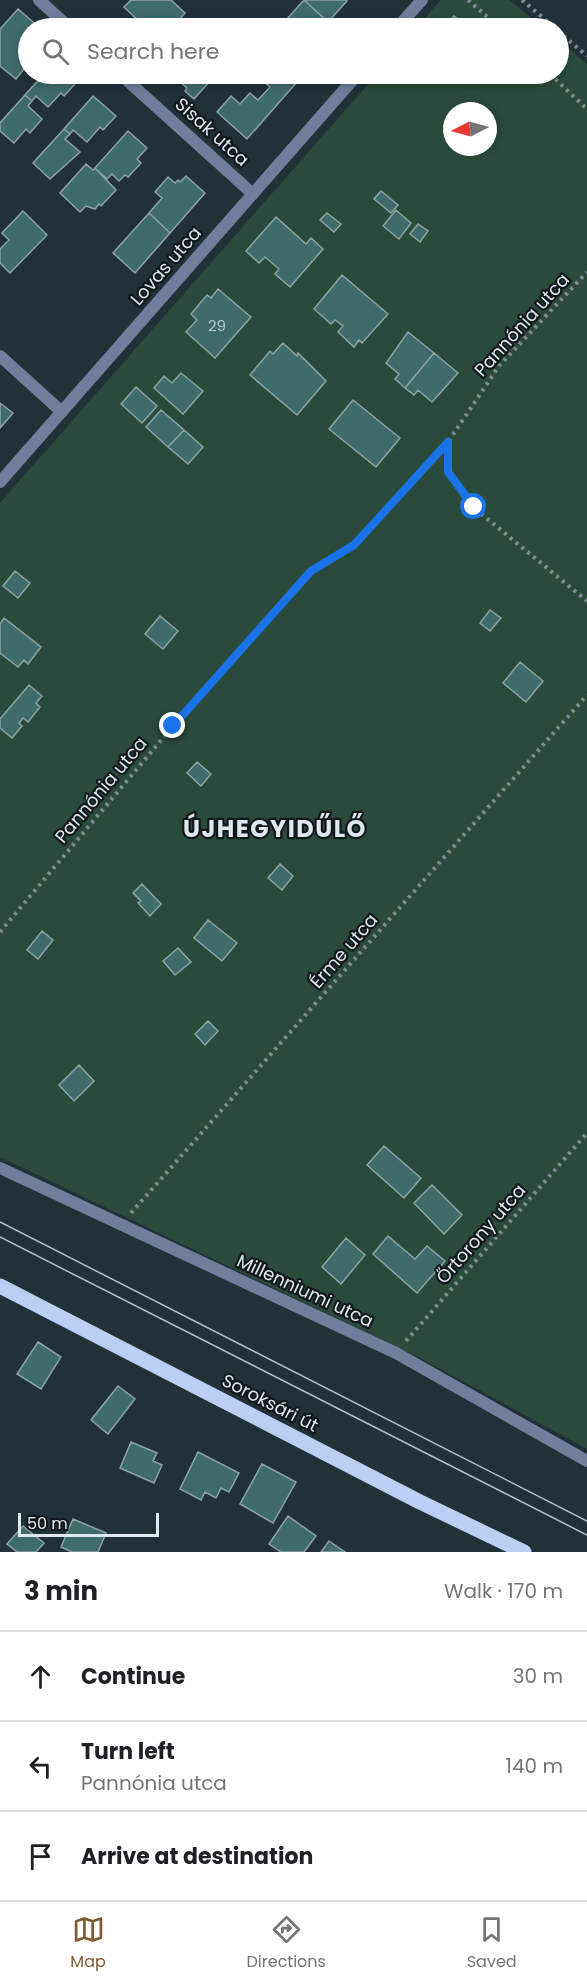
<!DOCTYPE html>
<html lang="en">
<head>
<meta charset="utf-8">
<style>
  body { margin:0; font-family:Poppins,sans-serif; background:#f6f6f6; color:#202124 }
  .compass { position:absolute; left:443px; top:102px; width:54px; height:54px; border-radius:50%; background:#fff; box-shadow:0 3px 9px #0003; rotate:264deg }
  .scale { position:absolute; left:18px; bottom:15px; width:141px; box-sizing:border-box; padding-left:6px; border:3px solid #dee8ed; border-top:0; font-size:16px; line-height:21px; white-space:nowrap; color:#dee8ed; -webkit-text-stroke:4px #11181b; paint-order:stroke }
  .stop { position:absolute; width:18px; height:18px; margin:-14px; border:4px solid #1a73e8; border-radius:50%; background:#fff }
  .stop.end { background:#1a73e8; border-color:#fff; box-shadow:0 2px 6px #0008 }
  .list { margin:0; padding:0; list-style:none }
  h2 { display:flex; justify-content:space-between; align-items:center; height:78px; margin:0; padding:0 24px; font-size:26px }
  h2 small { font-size:20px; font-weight:400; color:#757577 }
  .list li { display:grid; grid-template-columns:39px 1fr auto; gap:18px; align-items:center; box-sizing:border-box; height:90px; padding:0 24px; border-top:2px solid #e0e0e0 }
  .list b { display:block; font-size:22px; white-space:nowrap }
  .list p { margin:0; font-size:20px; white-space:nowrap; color:#757577 }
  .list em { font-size:20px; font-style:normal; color:#757577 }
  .icon { flex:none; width:33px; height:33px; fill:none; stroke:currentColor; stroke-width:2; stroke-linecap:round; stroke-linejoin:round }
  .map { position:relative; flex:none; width:587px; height:1552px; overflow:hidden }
  .search { position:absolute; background:#fff; box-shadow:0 3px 9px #0003; left:18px; right:18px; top:18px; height:66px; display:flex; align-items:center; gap:15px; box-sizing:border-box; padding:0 21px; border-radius:33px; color:#757577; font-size:22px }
  .sheet { height:348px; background:#fff }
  nav { display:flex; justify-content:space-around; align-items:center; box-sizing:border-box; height:84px; border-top:2px solid #e0e0e0; background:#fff; font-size:16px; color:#757577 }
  nav a { display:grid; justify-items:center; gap:3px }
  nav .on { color:#7f5c32 }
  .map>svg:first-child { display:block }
</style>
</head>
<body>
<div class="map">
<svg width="587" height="1552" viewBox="0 0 587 1552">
  <rect width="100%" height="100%" fill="#213138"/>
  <path fill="#2a4b3c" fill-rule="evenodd" d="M441,0H509L544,28H416Z
    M559,40L587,64V1449L420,1358L0,1157V503L377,74H558ZM452,111H488V147H452Z"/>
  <path fill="#406b6b" stroke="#8ca3a2" stroke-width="1.5" d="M131,0H171L185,13L178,21L181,25L177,28H143L145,27L124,7Z
    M304,0L328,22L322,28H297L287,19Z
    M304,0H346L347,1L328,22Z
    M18,9L40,28H28V64L16,79L0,66V29Z
    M454,16L470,28H444Z
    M44,74H69L75,79L72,82L75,84L64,96L61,93L48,107L36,96L32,101L25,95Z
    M170,74H203L211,80L194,99L185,91L187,88Z
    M266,74H304L247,139L217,112L231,96L240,104L250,93L258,100L270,87L261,79Z
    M25,95L32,101L28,106L42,119L30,133L26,129L14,143L0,131V123Z
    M93,96L116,116L103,130L100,127L87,142L73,130L70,134L64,129Z
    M64,129L70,134L65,139L80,152L50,179L33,163Z
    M128,131L147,148L137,159L141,163L128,177L125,175L119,181L112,174L107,179L95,168Z
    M86,164L93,170L95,168L116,190L101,206L99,204L95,209L86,206L80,212L60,193Z
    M186,176L205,193L170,233L149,213L162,198L155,192L168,177L175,183L178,180L180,182Z
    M381,191L398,205L391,213L374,199Z
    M396,210L411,223L399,239L383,226Z
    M23,211L47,235L10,273L0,263V249L9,240L2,233Z
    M149,213L170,233L135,273L113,253Z
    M327,213L341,224L334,232L320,220Z
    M276,217L306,244L311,238L323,249L290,287L275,274L279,269L265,257L259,263L246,251Z
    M418,224L428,231L420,242L410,234Z
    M342,275L388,314L362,343L359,340L354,347L338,332L343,326L335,320L331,324L314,309Z
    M218,289L251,317L215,358L186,332L197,320L191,314L207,295L211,298Z
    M408,332L434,353L405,388L395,379L399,374L386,363Z
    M283,343L297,356L298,353L326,381L297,415L250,375L270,351L273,354Z
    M434,353L458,373L432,402L418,390L414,395L405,388Z
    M181,373L203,391L183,414L154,388L164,376L172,383Z
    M136,387L157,406L142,423L121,404Z
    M353,400L400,438L376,467L329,429Z
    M0,403L13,413L0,428Z
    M161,410L184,430L168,447L146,427Z
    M184,430L203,447L188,464L168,447Z
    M15,571L30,583L18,598L3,586Z
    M490,610L501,618L490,631L480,623Z
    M160,616L178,631L163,649L145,634Z
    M4,618L41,647L28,664L24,660L18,667L0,653V624Z
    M520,662L543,681L526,702L503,683Z
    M29,685L42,696L36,703L40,707L28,722L23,718L19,723L22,726L12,738L0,728V719Z
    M197,762L211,774L201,786L187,773Z
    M280,864L293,876L282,890L268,878Z
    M142,884L161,904L150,916L138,903L141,901L133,893Z
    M208,920L237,943L222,961L194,938Z
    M42,931L53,940L38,959L27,950Z
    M178,948L191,962L175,975L163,961Z
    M208,1021L218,1031L205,1045L195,1034Z
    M79,1065L94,1081L74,1101L59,1085Z
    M384,1146L421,1178L404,1198L367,1165Z
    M432,1185L462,1215L444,1234L414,1203Z
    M388,1236L415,1259L427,1246L445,1261L417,1293L373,1254Z
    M346,1238L365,1255L341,1284L322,1267Z
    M38,1342L61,1357L41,1389L17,1374Z
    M118,1386L135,1399L108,1434L91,1420Z
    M131,1442L157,1453L153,1461L162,1465L154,1483L120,1468Z
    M198,1452L239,1473L229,1492L221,1488L216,1498L205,1492L201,1500L180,1489Z
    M262,1464L296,1482L273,1523L240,1504Z
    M288,1516L316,1536L304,1552H281L269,1544Z
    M73,1519L106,1533L98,1552H72L61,1547Z
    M23,1526L44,1543L36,1552H17L7,1544Z
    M329,1541L345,1552H321Z"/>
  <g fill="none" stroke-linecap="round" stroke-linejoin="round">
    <path stroke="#7e8b91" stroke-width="4" stroke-dasharray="3 4.5" stroke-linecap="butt" d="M468,0L500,28
      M522,0L555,28
      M558,31L587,56
      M550,74L587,109
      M448,443V472L473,507L587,601
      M0,932L173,726L311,571L354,545L448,442L499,366L587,272
      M131,1213L587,695
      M406,1341L587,1133"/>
    <path stroke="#6e7f9c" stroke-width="12" d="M39,0L70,28
      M397,28L422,0
      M120,74L253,194
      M0,356L62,412
      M0,482L358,74
      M0,1168L396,1353L587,1461"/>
    <path stroke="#bad0f3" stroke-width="15" d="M0,1286L420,1502L524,1552"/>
    <path stroke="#b7c2c8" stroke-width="1.5" d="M0,1222L587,1521
      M0,1237L587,1535"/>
  </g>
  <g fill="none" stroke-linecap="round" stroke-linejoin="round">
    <path stroke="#1a73e8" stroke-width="8" d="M173,726L311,571L354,545L448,442V472L474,507"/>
  </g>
  <g text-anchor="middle" stroke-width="4.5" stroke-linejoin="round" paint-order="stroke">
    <g font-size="15" fill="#b6c9cc">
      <text x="217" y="331">29</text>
    </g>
    <g font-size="18" fill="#dee8ed" stroke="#11181b">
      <text transform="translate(212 132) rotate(42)" y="6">Sisak utca</text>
      <text transform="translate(166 266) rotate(-49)" y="6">Lovas utca</text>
      <text transform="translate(522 325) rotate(-48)" y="6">Pannónia utca</text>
      <text transform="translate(101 790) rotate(-50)" y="6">Pannónia utca</text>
      <text transform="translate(344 951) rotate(-49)" y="6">Érme utca</text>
      <text transform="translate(481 1234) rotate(-49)" y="6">Őrtorony utca</text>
      <text transform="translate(305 1291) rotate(25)" y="6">Millenniumi utca</text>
      <text transform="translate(270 1403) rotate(27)" y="6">Soroksári út</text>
    </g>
    <g font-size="24" font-weight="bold" letter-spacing="1.5" fill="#dee8ed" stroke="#11181b">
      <text x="275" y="837">ÚJHEGYIDŰLŐ</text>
    </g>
  </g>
</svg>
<svg class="compass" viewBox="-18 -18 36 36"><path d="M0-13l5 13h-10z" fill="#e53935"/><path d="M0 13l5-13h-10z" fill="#757577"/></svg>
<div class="scale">50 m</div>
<div class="stop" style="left:474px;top:507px"></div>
<div class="stop end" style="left:173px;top:726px"></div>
<div class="search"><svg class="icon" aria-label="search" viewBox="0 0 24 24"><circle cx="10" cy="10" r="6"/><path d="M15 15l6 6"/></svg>Search here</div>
</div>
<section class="sheet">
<h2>3 min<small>Walk · 170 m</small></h2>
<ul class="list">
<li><svg class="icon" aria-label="ahead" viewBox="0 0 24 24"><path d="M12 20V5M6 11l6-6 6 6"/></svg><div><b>Continue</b></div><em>30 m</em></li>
<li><svg class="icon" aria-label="left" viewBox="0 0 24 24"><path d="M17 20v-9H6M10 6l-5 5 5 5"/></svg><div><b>Turn left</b><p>Pannónia utca</p></div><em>140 m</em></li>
<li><svg class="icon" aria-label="arrive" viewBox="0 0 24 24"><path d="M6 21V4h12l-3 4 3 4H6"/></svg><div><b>Arrive at destination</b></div></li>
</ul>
</section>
<nav>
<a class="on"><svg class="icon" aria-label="map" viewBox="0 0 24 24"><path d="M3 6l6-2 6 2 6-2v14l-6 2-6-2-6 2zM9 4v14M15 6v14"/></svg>Map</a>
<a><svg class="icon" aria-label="directions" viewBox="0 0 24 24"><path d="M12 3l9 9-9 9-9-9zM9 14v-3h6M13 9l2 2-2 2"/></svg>Directions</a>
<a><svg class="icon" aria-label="saved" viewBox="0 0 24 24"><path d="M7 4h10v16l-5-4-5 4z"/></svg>Saved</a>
</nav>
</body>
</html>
